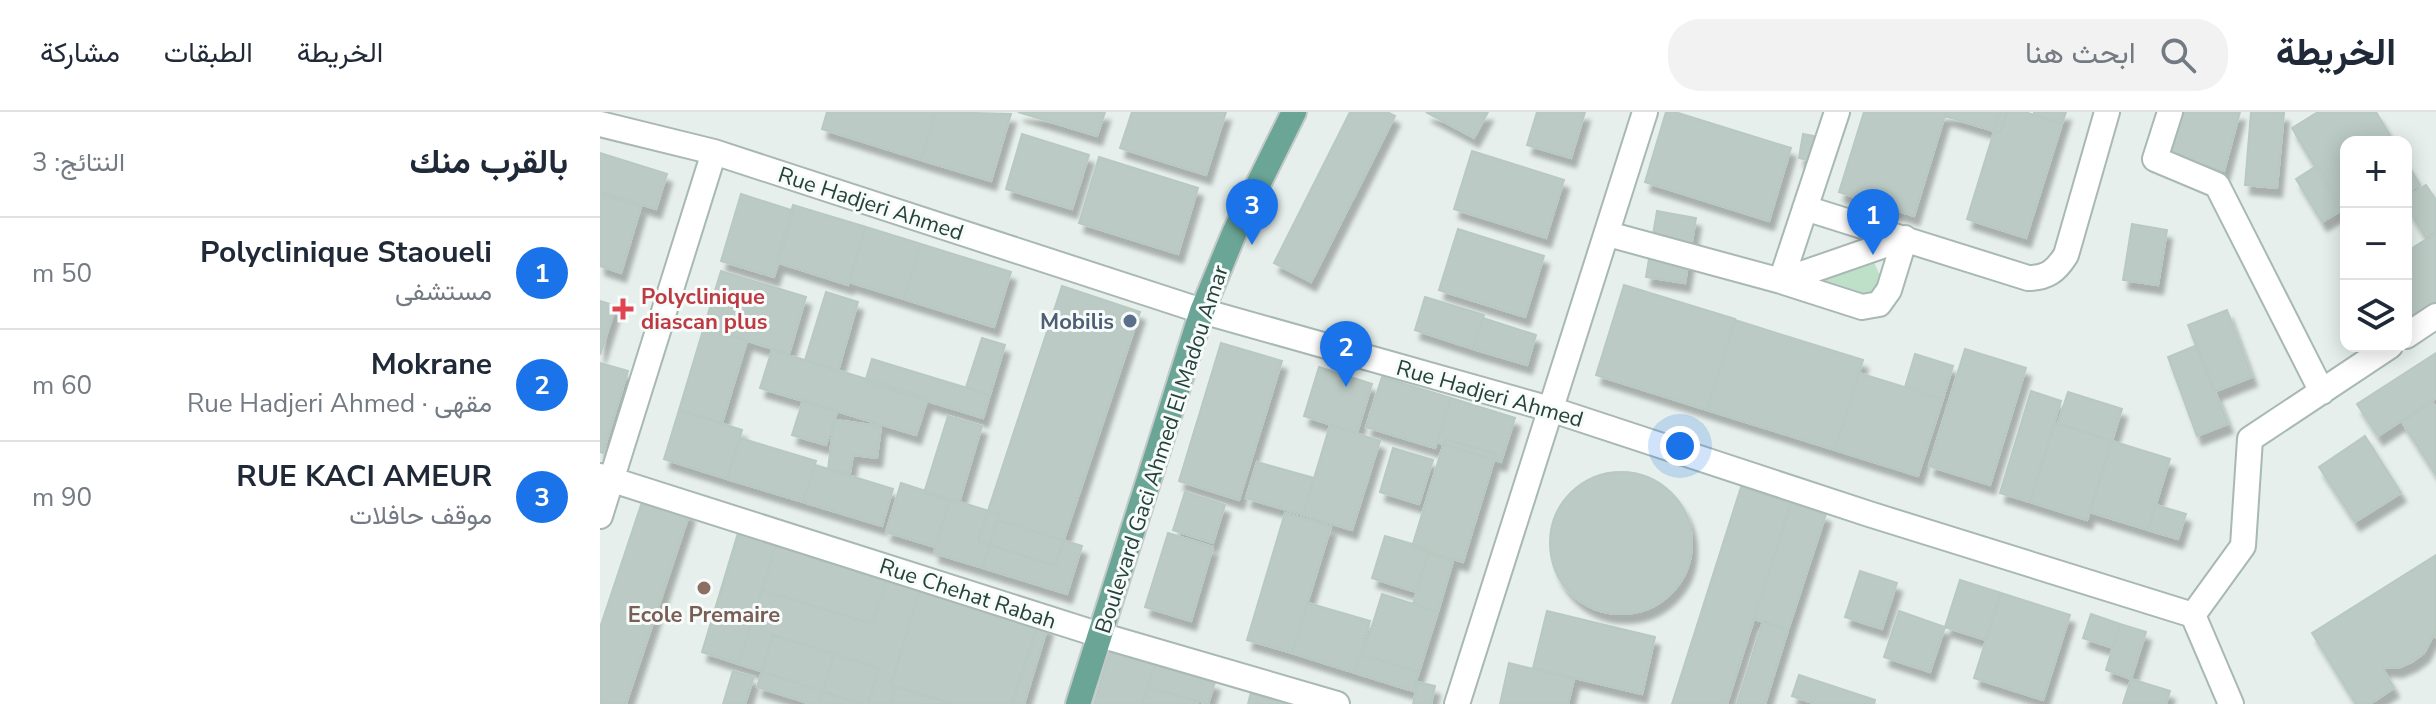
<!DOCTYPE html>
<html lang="ar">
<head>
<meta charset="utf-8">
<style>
  body { margin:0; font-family:"Nunito Sans",Vazirmatn,sans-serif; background:#f2f2f3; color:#1f2937; direction:rtl }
  .controls { position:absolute; right:24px; top:24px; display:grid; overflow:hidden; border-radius:16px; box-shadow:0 4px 20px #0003 }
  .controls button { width:72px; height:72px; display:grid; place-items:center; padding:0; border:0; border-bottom:2px solid #e0e1e3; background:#fff; color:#1f2937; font:40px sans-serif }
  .you { position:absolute; left:1080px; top:334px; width:28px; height:28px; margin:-20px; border:6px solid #fff; border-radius:50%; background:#1a73e8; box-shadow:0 0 0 12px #1a73e833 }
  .badge { display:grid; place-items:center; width:52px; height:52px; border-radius:50%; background:#1a73e8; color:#fff; font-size:26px; font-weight:700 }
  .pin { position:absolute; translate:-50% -66px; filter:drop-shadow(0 2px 4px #0008) }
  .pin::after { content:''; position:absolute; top:42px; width:28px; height:24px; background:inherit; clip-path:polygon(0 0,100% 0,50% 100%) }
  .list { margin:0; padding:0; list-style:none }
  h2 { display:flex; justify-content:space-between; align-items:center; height:104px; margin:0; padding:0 32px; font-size:34px }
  h2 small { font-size:26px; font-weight:400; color:#747a83 }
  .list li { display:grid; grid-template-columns:52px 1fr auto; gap:24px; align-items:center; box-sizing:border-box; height:112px; padding:0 32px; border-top:2px solid #e0e1e3 }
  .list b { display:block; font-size:30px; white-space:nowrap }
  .list p { margin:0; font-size:26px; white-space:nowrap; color:#747a83 }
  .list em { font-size:26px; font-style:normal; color:#747a83 }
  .icon { flex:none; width:44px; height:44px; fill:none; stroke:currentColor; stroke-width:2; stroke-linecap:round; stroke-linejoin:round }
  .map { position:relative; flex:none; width:1836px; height:592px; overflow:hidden; direction:ltr }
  header { display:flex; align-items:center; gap:48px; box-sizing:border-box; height:112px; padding:0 40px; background:#fff; border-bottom:2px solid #e0e1e3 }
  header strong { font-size:38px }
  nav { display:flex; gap:44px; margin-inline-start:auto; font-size:28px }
  .search { width:560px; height:72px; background:#f2f2f3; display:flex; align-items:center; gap:20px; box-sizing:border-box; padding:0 28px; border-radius:32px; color:#747a83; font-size:30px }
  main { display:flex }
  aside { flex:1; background:#fff }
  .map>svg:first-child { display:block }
</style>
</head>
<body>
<header>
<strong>الخريطة</strong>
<div class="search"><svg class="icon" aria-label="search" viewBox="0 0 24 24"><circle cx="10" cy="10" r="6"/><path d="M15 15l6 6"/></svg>ابحث هنا</div>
<nav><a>الخريطة</a><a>الطبقات</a><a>مشاركة</a></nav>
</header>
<main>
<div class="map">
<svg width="1836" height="592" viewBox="0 0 1836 592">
  <defs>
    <filter id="shadow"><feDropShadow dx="5" dy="9" stdDeviation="2" flood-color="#0004"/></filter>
  </defs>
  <rect width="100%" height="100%" fill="#e6efeb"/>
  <path fill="#bfe0c8" d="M1272,146L1281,166L1271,189L1207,167Z"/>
  <path fill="#bbcac4" stroke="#b8c9c2" stroke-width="2" filter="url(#shadow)" d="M227,0H336L321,48L222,17Z
    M336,0L411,2L391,69L321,48Z
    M418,0H505L497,24Z
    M532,0H626L606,63L520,36Z
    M750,0H787L795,4L711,170L674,151Z
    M826,0H888L874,26Z
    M937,0H985L971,46L927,33Z
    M1066,0H1075L1191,36L1169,109L1045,70Z
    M1264,0H1346L1314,104L1239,80Z
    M1346,0H1407L1400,21L1345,4Z
    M1400,0H1425L1462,12L1426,126L1367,107Z
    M1434,0H1466L1462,12L1434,3Z
    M1581,0H1640L1624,59L1569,44Z
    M1651,0L1684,1L1677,76L1645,73Z
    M1718,0H1776L1794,30H1746V107L1692,16Z
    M422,22L489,43L472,97L406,77Z
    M1203,22L1225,26L1221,51L1199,46Z
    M872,39L964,68L946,126L854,97Z
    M0,41L67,62L56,97L0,80Z
    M499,45L598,76L578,142L479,111Z
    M1806,50L1820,73L1806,81Z
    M1718,53L1744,97L1722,110L1696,67Z
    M1826,73L1836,88V119L1826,126L1806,94V86Z
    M0,82L41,95L21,161L0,154Z
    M141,82L194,99L174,165L121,149Z
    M193,93L266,115L248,173L176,150Z
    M1057,99L1096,106L1085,171L1046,165Z
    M1532,112L1567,118L1558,173L1523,168Z
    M266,115L321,132L304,187L249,170Z
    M858,117L944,144L925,205L839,178Z
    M1836,121V189L1812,204L1806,195V140Z
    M321,132L411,160L394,215L304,187Z
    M121,159L206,185L189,242L104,215Z
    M1024,173L1135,207L1107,298L996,263Z
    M462,174L540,200L455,454L378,429Z
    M226,180L258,190L238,259L205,248Z
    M825,185L884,203L873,237L815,218Z
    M0,189L16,194L0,243Z
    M1627,198L1652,265L1614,280L1588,213Z
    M883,206L936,223L927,253L873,237Z
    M1135,208L1263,248L1235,338L1107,298Z
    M104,215L147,229L122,311L79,298Z
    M382,226L405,233L390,283L366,275Z
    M621,231L682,249L639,388L579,369Z
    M1597,233L1628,312L1597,324L1568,245Z
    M1365,237L1426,256L1390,373L1329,354Z
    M172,238L328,286L316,323L160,276Z
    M1836,241V286L1778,324L1757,292Z
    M1315,242L1353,254L1343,287L1305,275Z
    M272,247L390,283L383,306L265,270Z
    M0,251L28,259L3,341L0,340Z
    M719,255L772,272L757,321L704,304Z
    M1259,261L1343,287L1318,364L1235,338Z
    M782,265L851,286L835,336L766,315Z
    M1431,279L1461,289L1430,390L1400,381Z
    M1468,280L1522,297L1512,329L1458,311Z
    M851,286L915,306L901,350L837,330Z
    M203,288L237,300L226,333L192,323Z
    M1833,291L1836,296V363L1802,310Z
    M79,298L142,318L127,367L64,347Z
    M348,304L382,314L359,391L324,381Z
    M234,308L281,314L277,346L253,343L250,361L228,358Z
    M1455,311L1512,329L1487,408L1430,390Z
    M730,313L780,329L752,418L703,403Z
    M1765,324L1801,381L1755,410L1719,355Z
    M140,326L216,349L203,390L127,367Z
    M845,327L896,342L863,450L812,435Z
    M1512,329L1570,347L1548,418L1490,400Z
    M793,336L833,348L819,392L780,380Z
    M657,350L714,366L703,403L646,386Z
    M215,353L293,377L282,414L203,390Z
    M950 431a71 71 0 1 1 142 0a71 71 0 1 1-142 0Z
    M301,371L350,387L335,435L286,420Z
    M1141,375L1191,391L1127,592H1072Z
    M585,380L625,393L613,431L573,418Z
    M44,384L90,400L26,592H0V516Z
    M350,387L399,402L383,456L334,441Z
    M1191,391L1226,402L1188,518L1154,507Z
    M1556,393L1586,402L1578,427L1548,418Z
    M685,401L731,415L692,541L647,528Z
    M397,408L482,434L467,482L383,456Z
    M141,418L437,515L412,592H261L102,540Z
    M138,421L176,433L139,551L102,540Z
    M568,421L613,435L591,509L545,495Z
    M785,424L829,437L816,480L772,466Z
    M176,433L287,467L272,512L162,478Z
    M828,442L853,449L838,500L813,492Z
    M1836,443V526L1834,522L1824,541L1812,550L1798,556L1782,555L1794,576L1770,592H1756L1712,521Z
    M1260,459L1297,471L1282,517L1245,505Z
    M1360,468L1401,481L1386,528L1345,515Z
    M321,474L448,514L424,592H353L291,573Z
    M1401,481L1470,503L1443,588L1374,566Z
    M782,482L838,500L819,560L763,543Z
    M708,491L770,509L755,561L692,541Z
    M947,499L1055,525L1042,582L933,556Z
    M1299,499L1345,515L1330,560L1284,545Z
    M1491,502L1520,512L1513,536L1483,526Z
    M1163,509L1188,518L1165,592H1137Z
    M1520,512L1546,520L1531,567L1506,558Z
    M173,523L234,542L219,592H211L157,575Z
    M510,538L555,552L542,592H494Z
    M234,542L279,556L268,592H219Z
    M760,542L819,560L813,579L755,561Z
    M909,551L974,567L968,592H900Z
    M555,552L615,570L608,592L548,575Z
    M133,559L154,565L145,592H123Z
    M1199,563L1275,588L1274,592H1216L1192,584Z
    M1531,567L1570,579L1566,592H1523Z
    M818,570L835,574L831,592H813Z
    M296,575L353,592H291Z
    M548,575L598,590L597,592H542Z
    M651,580L691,592H648Z"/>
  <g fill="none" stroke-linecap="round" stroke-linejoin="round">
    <defs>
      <path id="minor" d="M1570,0L1555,47L1617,73L1722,280
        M0,12L114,40L602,199L950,297L1269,402L1593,503L1631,592
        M1205,96L1428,166C1447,166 1456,159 1466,143L1507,0
        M1008,122L1181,169L1237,0
        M1305,126L1289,178L1279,192L1262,195L1181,169Z
        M1806,224L1836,204
        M0,364L500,523L737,592
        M0,404L114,40
        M1593,503L1643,434L1650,327L1790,234
        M857,592L1045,0"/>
      <path id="major" d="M478,592L602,199L635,119L694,0"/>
    </defs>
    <use href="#minor" stroke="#a8b8b2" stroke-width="28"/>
    <use href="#major" stroke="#c2cac8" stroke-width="28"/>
    <use href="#minor" stroke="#fff" stroke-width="24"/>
    <use href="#major" stroke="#6aa596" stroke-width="24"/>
  </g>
  <path fill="#e0444e" stroke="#f7fbf9" stroke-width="3" d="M19 185h8v8h8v8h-8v8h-8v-8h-8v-8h8z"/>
  <circle fill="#5c6f8a" stroke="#f7fbf9" stroke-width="3" cx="530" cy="209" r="8"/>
  <circle fill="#8d6e63" stroke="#f7fbf9" stroke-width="3" cx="104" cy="476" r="8"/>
  <g text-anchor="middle" stroke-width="6" stroke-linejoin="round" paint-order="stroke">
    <g font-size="22" fill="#24423a" stroke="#f7fbf9">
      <text transform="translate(271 91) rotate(18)" y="8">Rue Hadjeri Ahmed</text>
      <text transform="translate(890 281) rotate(16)" y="8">Rue Hadjeri Ahmed</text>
      <text transform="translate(561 337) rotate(-72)" y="8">Boulevard Gaci Ahmed El Madou Amar</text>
      <text transform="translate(368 481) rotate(18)" y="8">Rue Chehat Rabah</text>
    </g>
    <g font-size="22" font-weight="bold" fill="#be3a42" stroke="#f7fbf9" text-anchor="start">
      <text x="41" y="192">Polyclinique<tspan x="41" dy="25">diascan plus</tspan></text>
    </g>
    <g font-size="22" font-weight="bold" fill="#4e5e75" stroke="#f7fbf9" text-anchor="end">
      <text x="514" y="217">Mobilis</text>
    </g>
    <g font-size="22" font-weight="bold" fill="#785e54" stroke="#f7fbf9">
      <text x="104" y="510">Ecole Premaire</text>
    </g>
  </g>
</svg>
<div class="controls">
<button>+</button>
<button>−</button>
<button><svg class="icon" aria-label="layers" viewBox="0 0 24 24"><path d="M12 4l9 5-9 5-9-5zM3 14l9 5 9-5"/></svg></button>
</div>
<div class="you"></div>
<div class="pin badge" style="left:1273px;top:143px">1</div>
<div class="pin badge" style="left:746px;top:275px">2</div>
<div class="pin badge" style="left:652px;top:133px">3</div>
</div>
<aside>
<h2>بالقرب منك<small>النتائج: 3</small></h2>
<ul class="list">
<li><span class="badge">1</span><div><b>Polyclinique Staoueli</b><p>مستشفى</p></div><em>50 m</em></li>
<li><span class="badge">2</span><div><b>Mokrane</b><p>مقهى · Rue Hadjeri Ahmed</p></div><em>60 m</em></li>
<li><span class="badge">3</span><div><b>RUE KACI AMEUR</b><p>موقف حافلات</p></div><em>90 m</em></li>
</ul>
</aside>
</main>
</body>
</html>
